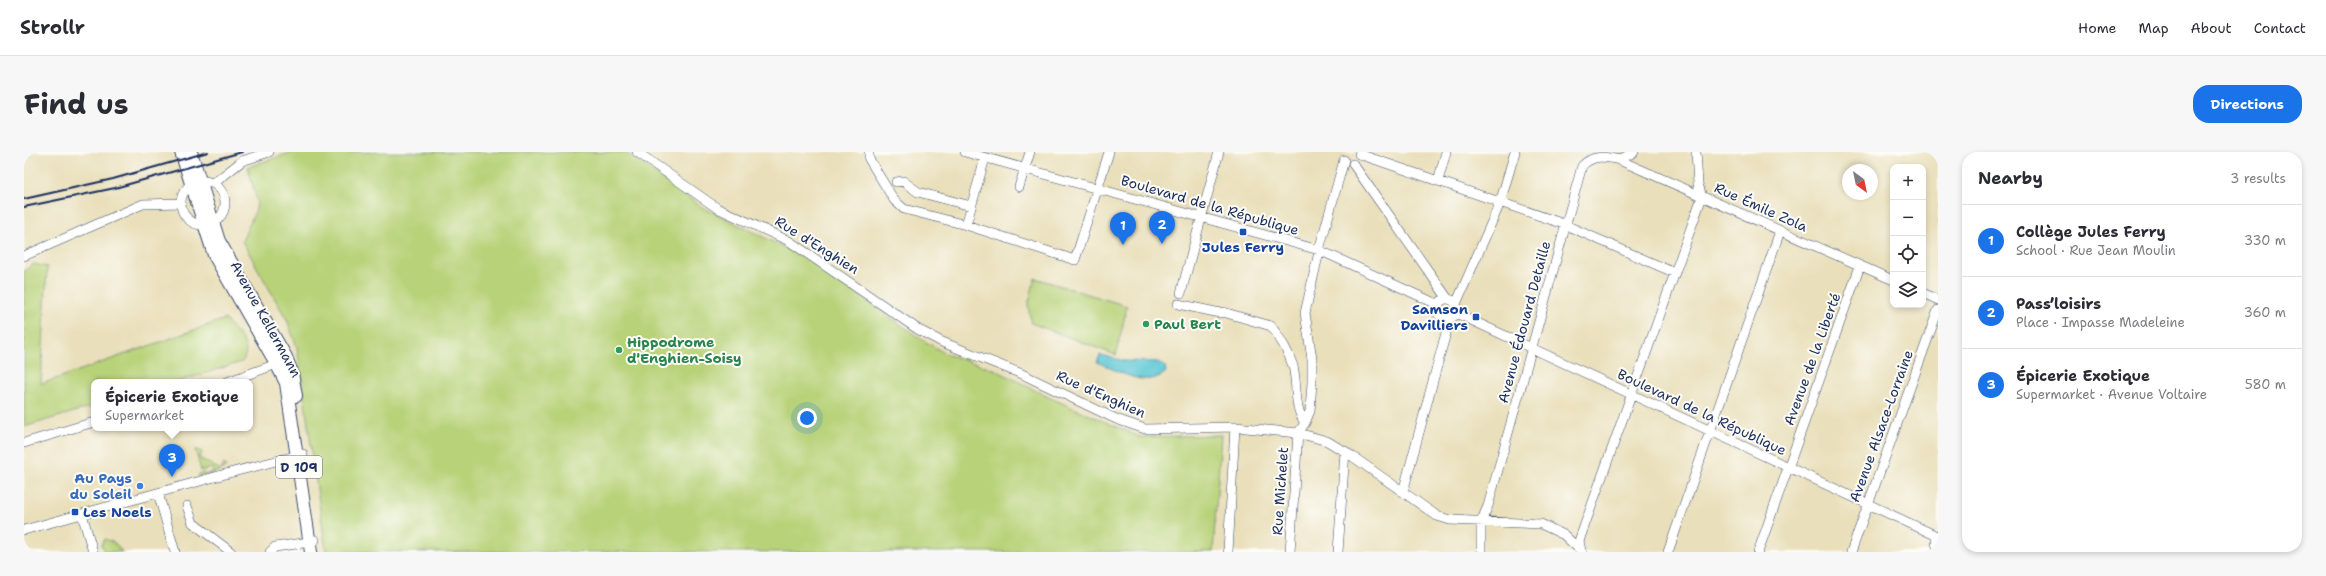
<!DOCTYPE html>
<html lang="en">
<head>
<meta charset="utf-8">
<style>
  body { margin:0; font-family:"Shantell Sans",sans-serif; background:#f7f7f7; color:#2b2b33 }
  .controls { position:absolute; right:12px; top:12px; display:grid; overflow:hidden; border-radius:8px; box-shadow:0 2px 6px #0003 }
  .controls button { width:36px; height:36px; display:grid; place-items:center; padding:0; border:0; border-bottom:1px solid #e1e1e2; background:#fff; color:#2b2b33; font:20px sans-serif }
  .compass { position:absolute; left:1818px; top:12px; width:36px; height:36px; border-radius:50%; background:#fff; box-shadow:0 2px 6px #0003; rotate:147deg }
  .you { position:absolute; left:783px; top:266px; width:14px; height:14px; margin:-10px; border:3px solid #fff; border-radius:50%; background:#1a73e8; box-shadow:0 0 0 6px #1a73e833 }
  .badge { display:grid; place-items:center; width:26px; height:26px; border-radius:50%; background:#1a73e8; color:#fff; font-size:13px; font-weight:700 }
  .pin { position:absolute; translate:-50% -33px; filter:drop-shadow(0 1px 2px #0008) }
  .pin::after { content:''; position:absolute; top:21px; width:14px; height:12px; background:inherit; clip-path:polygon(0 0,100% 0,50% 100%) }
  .popup { position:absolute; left:67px; top:227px; width:162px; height:52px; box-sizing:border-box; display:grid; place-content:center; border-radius:8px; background:#fff; filter:drop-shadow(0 1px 3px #0005); font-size:13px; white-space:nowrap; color:#7c7c81 }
  .popup b { font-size:15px; color:#2b2b33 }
  .popup::after { content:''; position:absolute; left:50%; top:100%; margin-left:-8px; border:8px solid transparent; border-top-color:#fff }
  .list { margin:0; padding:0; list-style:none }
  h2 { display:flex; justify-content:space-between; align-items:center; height:52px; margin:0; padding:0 16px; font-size:17px }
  h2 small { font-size:13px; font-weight:400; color:#7c7c81 }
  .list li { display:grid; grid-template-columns:26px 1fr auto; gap:12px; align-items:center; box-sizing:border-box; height:72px; padding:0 16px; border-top:1px solid #e1e1e2 }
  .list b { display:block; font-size:15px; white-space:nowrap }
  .list p { margin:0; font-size:13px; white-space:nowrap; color:#7c7c81 }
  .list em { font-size:13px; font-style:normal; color:#7c7c81 }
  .icon { flex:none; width:22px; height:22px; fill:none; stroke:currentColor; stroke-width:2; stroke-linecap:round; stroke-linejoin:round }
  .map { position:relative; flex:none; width:1914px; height:400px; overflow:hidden; border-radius:16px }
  header { display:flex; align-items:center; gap:24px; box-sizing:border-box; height:56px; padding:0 20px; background:#fff; border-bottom:1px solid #e1e1e2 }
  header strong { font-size:19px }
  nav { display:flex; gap:22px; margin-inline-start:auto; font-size:14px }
  .intro { display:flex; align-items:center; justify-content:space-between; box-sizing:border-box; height:96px; padding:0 24px }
  h1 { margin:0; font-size:28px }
  .button { padding:10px 18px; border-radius:16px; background:#1a73e8; color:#fff; font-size:14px; font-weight:700 }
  main { display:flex; gap:24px; padding:0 24px }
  aside { flex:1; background:#fff; border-radius:16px; box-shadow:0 2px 6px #0003 }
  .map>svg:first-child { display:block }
</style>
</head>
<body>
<header>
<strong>Strollr</strong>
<nav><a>Home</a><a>Map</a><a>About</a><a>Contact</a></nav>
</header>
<div class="intro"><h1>Find us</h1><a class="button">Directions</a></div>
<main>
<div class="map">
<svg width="1914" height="400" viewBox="0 0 1914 400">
  <rect width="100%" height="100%" fill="#fdfcf7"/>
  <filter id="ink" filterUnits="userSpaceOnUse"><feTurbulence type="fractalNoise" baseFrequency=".025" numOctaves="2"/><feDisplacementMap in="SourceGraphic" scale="8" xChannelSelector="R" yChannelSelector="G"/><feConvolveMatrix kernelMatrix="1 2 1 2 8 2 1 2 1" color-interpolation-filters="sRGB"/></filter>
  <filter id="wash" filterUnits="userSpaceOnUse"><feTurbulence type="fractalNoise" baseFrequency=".012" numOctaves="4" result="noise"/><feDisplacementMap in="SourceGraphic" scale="16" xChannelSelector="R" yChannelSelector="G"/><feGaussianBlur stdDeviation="0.9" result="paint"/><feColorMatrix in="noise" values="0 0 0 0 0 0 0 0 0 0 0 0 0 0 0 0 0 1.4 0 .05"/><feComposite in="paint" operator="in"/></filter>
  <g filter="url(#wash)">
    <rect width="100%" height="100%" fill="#e9dfba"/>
    <path fill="#b7d278" stroke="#69806b" d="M269,0H601L678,55L782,106L897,187L922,202L972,218L1022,244L1116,285L1197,283L1189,400H302L273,195L263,168L218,89L232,57L233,49L224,15Z
      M10,112L23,115L17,232L201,167C212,181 230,193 218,210L152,230H70V254L0,275V119Z
      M1011,126L1103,154L1092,203L1007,171L1004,153Z
      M171,297L178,300L175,306L197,318L200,312L203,314C196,321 185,322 175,325L174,323L179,321L180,323L189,320L188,316L177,319Z
      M81,387L91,391L98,400H79L81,397L77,394Z"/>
    <path fill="#5bc7d4" stroke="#3b7b99" d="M1076,203L1101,209L1134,210L1141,214L1142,220C1123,238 1092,218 1073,210Z"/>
  </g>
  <g filter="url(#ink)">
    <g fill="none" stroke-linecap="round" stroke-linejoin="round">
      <defs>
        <path id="minor" d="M613,0L693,56L765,89L895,178L918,190L998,222L1092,267L1121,277L1211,275L1274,281L1303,289L1328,304L1413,364L1426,368L1517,372L1540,383L1558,400
          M845,0V7L870,48L880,57L942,73L1051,108L1085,0
          M941,0L1295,98L1415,153
          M1672,0L1674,32L1678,45
          M1335,2L1537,71L1651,121
          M1595,8L1610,0
          M1329,12L1424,147
          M1414,29L1422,0
          M157 51a22 22 0 1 1 44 0a22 22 0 1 1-44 0Z
          M872,30L879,29L894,40L947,54
          M187,31L194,28L218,9L245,0
          M995,35L1006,0
          M942,73L961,6
          M0,104L119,52L157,51
          M1157,141L1195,0
          M1899,141L1914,148
          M1413 157a10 10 0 1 1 20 0a10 10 0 1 1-20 0Z
          M1154,152L1196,161L1199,160L1247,174C1257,187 1264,199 1269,214C1274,234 1269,254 1281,271
          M1432,152L1476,51L1491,0
          M1432,161L1913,384
          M203,230L258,210
          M1274,281L1281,271L1286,259L1288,230V207L1281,161L1297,91L1320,8
          M0,291L70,270
          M1379,340L1426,166
          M134,341L151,400
          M163,354L169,371L207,400
          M58,362L69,400
          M0,378L205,321L279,302
          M1914,383L1912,391L1914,398
          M1557,399L1555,389L1678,45
          M246,400L251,395L286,390L291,388
          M1204,400L1211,275
          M1266,400L1274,281
          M1314,400L1321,299
          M1457,400V370L1464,354L1558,14C1568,3 1581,4 1595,8L1869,128
          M1644,400L1756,79
          M1734,400L1836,114
          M1827,400L1914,158"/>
        <path id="major" d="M157,0L190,103L253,213L262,231L287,400
          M167,0L195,89L262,205L268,221L272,244"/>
      </defs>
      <use href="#minor" stroke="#3a496c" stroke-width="10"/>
      <use href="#major" stroke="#3a496c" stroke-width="14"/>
      <use href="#minor" stroke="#fff" stroke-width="9"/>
      <use href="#major" stroke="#fff" stroke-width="12"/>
      <path stroke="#1b2f5e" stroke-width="2" d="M0,47L89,27L184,0
        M0,55L91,36L218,0"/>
    </g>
  </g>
  <g fill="#1a4fb4" stroke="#fdfcf7" stroke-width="1.5">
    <rect x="1215" y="76" width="8" height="8" rx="2"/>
    <rect x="1448" y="161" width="8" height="8" rx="2"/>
    <rect x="47" y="356" width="8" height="8" rx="2"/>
  </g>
  <g fill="#2e9e5b" stroke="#fdfcf7" stroke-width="1.5">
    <circle cx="1122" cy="172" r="4"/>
    <circle cx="595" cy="198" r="4"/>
  </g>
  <circle fill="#3f7fe0" stroke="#fdfcf7" stroke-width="1.5" cx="116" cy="334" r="4"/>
  <g text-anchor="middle" stroke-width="4" stroke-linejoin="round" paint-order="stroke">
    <rect fill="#fdfcf7" stroke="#5f6c8c" stroke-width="1" x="252" y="304" width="46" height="22" rx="3"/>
    <g font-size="13" font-weight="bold" fill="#1b2f5e">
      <text x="275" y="320">D 109</text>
    </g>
    <g font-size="14" fill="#1b2f5e" stroke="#fdfcf7">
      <text transform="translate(1186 53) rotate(16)" y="5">Boulevard de la République</text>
      <text transform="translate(1737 55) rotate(24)" y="5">Rue Émile Zola</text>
      <text transform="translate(793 93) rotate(32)" y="5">Rue d'Enghien</text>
      <text transform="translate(242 167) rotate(61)" y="5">Avenue Kellermann</text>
      <text transform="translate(1500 170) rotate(-75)" y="5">Avenue Édouard Detaille</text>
      <text transform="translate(1788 207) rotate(-70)" y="5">Avenue de la Liberté</text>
      <text transform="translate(1077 242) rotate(24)" y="5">Rue d'Enghien</text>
      <text transform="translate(1678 260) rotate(25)" y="5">Boulevard de la République</text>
      <text transform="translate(1857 274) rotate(-70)" y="5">Avenue Alsace-Lorraine</text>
      <text transform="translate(1256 339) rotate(-86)" y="5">Rue Michelet</text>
    </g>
    <g font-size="14" font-weight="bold" fill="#164399" stroke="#fdfcf7">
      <text x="1219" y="100">Jules Ferry</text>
      <text x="1444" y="162" text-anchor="end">Samson<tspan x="1444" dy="16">Davilliers</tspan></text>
      <text x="59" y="365" text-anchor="start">Les Noels</text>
    </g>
    <g font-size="14" font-weight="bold" fill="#27864d" stroke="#fdfcf7" text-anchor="start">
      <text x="1130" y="177">Paul Bert</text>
      <text x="603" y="195">Hippodrome<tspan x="603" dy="16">d'Enghien-Soisy</tspan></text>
    </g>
    <g font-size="14" font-weight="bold" fill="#366cbe" stroke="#fdfcf7" text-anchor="end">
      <text x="108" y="331">Au Pays<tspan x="108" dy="16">du Soleil</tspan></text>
    </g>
  </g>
</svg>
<div class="controls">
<button>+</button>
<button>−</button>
<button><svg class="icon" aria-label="locate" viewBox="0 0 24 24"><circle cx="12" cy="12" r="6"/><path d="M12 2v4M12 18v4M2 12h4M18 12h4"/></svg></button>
<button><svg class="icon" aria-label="layers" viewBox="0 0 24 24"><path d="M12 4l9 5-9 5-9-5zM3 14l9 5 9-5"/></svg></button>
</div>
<svg class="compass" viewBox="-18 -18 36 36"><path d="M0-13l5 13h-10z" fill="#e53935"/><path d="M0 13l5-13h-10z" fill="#7c7c81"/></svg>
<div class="you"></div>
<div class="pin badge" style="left:1099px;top:93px">1</div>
<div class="pin badge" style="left:1138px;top:92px">2</div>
<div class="pin badge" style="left:148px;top:325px">3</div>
<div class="popup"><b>Épicerie Exotique</b>Supermarket</div>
</div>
<aside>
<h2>Nearby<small>3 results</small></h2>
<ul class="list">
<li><span class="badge">1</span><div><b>Collège Jules Ferry</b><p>School · Rue Jean Moulin</p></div><em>330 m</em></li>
<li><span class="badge">2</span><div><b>Pass’loisirs</b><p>Place · Impasse Madeleine</p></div><em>360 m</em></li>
<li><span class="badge">3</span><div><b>Épicerie Exotique</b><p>Supermarket · Avenue Voltaire</p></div><em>580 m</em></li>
</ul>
</aside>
</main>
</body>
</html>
